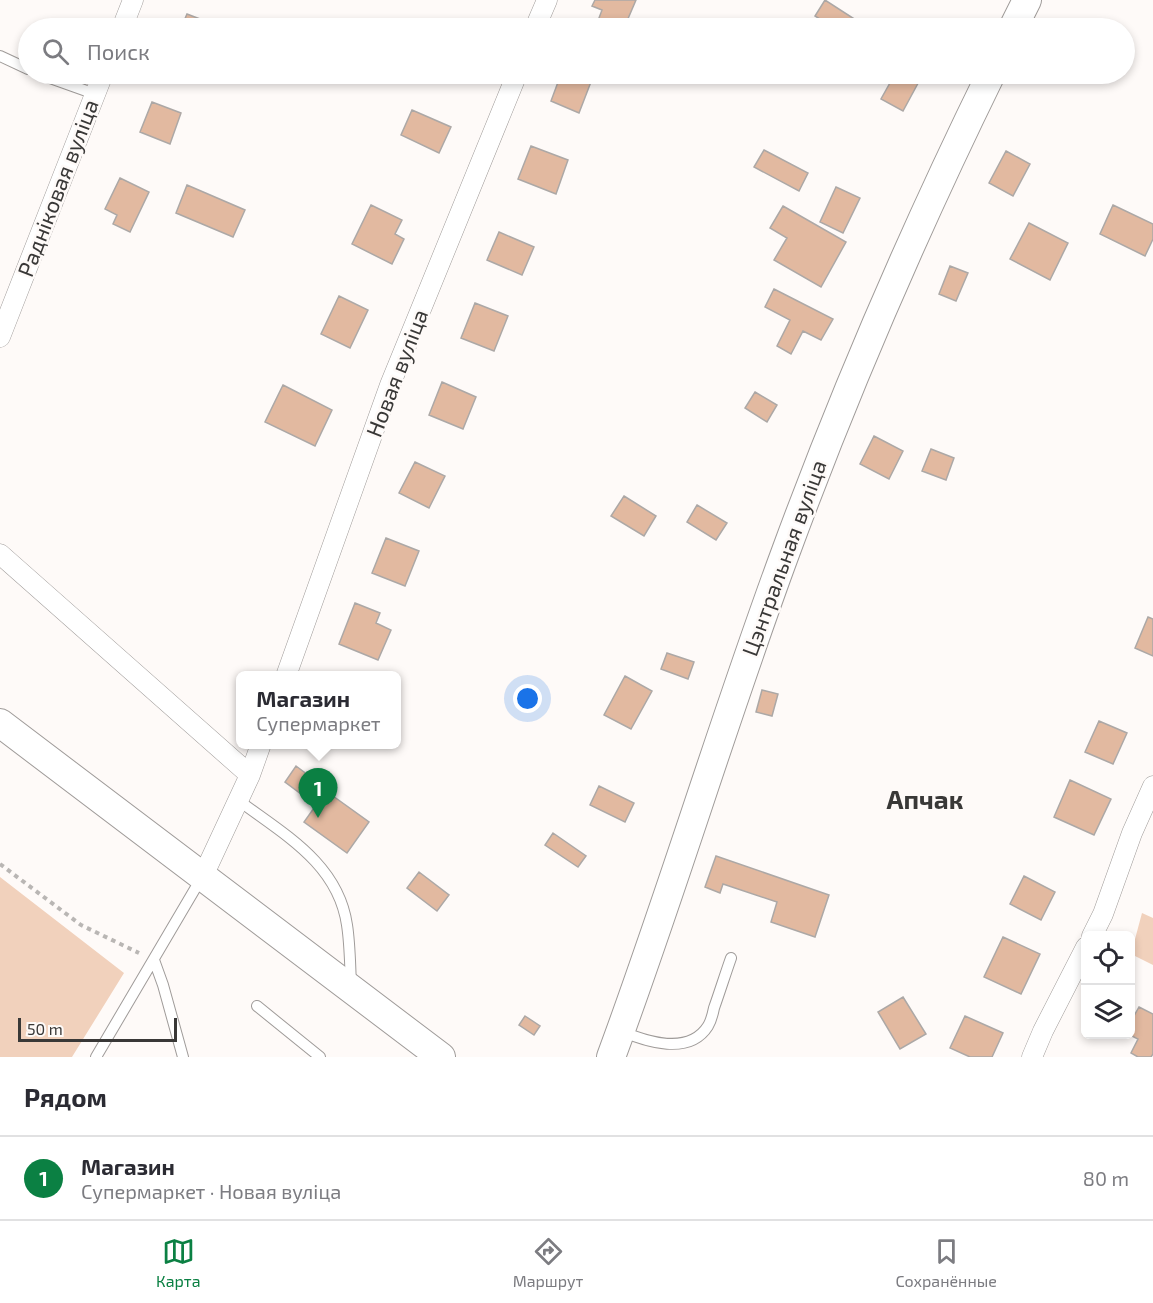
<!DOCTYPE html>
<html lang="ru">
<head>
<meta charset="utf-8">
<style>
  body { margin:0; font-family:"Exo 2",sans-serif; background:#f2f2f3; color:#2b2b33 }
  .controls { position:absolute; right:18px; bottom:18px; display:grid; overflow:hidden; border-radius:9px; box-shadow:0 3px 9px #0003 }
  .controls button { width:54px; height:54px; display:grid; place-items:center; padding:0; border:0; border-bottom:2px solid #e1e1e2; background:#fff; color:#2b2b33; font:30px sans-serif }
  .scale { position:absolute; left:18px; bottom:15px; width:159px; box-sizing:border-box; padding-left:6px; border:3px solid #393837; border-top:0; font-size:16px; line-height:21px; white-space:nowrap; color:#393837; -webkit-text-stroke:4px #fefaf8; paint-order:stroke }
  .you { position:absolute; left:528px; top:699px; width:21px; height:21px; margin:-15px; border:4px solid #fff; border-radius:50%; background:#1a73e8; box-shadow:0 0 0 9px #1a73e833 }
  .badge { display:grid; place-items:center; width:39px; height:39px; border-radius:50%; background:#0b8043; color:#fff; font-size:20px; font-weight:700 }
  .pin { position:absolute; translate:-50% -50px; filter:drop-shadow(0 2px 3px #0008) }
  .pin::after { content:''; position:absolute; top:32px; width:21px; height:18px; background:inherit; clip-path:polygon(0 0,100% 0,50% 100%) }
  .popup { position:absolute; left:236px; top:671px; width:165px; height:78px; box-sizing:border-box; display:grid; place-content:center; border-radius:9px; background:#fff; filter:drop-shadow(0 2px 4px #0005); font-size:20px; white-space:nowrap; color:#7c7c81 }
  .popup b { font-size:22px; color:#2b2b33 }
  .popup::after { content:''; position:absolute; left:50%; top:100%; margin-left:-12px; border:12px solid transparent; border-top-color:#fff }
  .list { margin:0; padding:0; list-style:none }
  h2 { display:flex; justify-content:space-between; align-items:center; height:78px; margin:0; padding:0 24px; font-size:26px }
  h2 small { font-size:20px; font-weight:400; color:#7c7c81 }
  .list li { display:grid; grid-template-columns:39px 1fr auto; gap:18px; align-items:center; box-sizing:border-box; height:84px; padding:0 24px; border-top:2px solid #e1e1e2 }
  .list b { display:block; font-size:22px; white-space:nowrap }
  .list p { margin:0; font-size:20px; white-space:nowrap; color:#7c7c81 }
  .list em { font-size:20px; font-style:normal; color:#7c7c81 }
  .icon { flex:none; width:33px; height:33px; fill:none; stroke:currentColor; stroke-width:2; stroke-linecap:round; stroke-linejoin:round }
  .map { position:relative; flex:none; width:1153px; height:1057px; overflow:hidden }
  .search { position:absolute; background:#fff; box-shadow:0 3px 9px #0003; left:18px; right:18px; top:18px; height:66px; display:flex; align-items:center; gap:15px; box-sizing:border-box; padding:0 21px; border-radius:33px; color:#7c7c81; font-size:22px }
  .sheet { height:162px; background:#fff }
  nav { display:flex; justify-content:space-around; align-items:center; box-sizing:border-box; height:84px; border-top:2px solid #e1e1e2; background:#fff; font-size:16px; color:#7c7c81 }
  nav a { display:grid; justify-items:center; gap:3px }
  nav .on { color:#0b8043 }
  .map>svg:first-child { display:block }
</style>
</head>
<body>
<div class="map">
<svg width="1153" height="1057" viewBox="0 0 1153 1057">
  <rect width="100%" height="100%" fill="#fefaf8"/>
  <path fill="#f1d1bc" d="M0,877L124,973L72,1057H0Z
    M1142,913L1153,918V965L1131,954Z"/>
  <path fill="#e2b9a0" stroke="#aca8a6" stroke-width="1.5" d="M595,0H636L624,28L599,18L602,10L592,6Z
    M825,0L859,22L855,28H834L815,16Z
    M187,14L221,27V28H181Z
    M446,23L459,28H444Z
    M561,74H594L579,113L551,101Z
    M895,74H923L903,111L881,99Z
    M152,102L181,113L170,144L140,132Z
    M412,110L451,127L439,153L401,135Z
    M531,146L568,160L556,194L518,179Z
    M764,150L808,173L799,191L754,167Z
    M1006,151L1030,164L1013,196L989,183Z
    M120,178L149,192L130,232L113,224L117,215L105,209Z
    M187,185L245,210L233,237L176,213Z
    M836,187L860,198L843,233L820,222Z
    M371,205L402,220L395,234L404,239L392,264L352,244Z
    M1113,205L1153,224V239L1145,256L1100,234Z
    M783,206L846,242L821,287L774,260L787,238L770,228Z
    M1029,223L1068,243L1050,280L1010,259Z
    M499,232L534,247L522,275L487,260Z
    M950,266L968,273L956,301L939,294Z
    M774,289L833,319L821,340L803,331L791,354L777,346L790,320L765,307Z
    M339,296L368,310L350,348L321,334Z
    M475,303L508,316L494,351L461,338Z
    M442,382L476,397L463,429L429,415Z
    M283,385L332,410L315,446L265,422Z
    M755,392L777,405L767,422L745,408Z
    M874,436L903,451L889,479L860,464Z
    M931,449L954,458L946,480L922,471Z
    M415,462L445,476L429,508L399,493Z
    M624,496L656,516L644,536L611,516Z
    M697,505L727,523L716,540L687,522Z
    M386,538L419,551L405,586L372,573Z
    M355,603L380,613L376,623L391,630L378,660L339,644Z
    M1148,617L1153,619V656L1135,648Z
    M667,653L694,662L688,679L661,669Z
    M625,676L652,691L631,729L604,715Z
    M762,690L778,694L772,716L756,712Z
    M1099,721L1127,733L1113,764L1085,752Z
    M296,766L316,781L305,797L285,782Z
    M1070,780L1111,799L1094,835L1054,817Z
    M599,786L634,803L625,822L590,805Z
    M326,791L369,822L347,853L304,822Z
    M553,833L586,856L578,867L545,845Z
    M716,856L829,895L815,937L771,922L777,902L723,884L720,893L705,887Z
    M419,872L449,895L437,911L407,888Z
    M1024,876L1055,892L1041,920L1010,904Z
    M1003,937L1040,954L1021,994L984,977Z
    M903,997L926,1034L900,1049L878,1012Z
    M1139,1007L1153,1014V1054L1151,1057H1138L1131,1053L1138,1039L1128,1034H1130V1023Z
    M525,1016L540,1026L534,1035L519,1025Z
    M965,1016L1003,1033L992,1057H970L950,1048Z"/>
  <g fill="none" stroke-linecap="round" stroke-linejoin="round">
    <defs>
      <path id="lane" d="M0,56L28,69
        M39,74L95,94
        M238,800C283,834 338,863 347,925C350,944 350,965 351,984
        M154,960L163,985L183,1057
        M257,1006L320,1057
        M621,1031C647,1042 689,1056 708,1026C711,1021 713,1013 714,1008C720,991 725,975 731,958
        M96,1057L202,877"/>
      <path id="street" d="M122,28L133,0
        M535,28L547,0
        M0,337L103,74
        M0,554L250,775
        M286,676L390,385L517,74
        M203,876L250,775L261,744
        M1092,936L1103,914L1132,833L1153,786
        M1032,1057L1043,1031L1086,947"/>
      <path id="secondary" d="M1013,28L1027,0
        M0,723L441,1057
        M611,1057C673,890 724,718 786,551C846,388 915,229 991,74"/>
    </defs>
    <use href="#lane" stroke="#9f9b99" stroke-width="12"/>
    <use href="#street" stroke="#9f9b99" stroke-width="21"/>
    <use href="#secondary" stroke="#9f9b99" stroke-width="30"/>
    <path stroke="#b9b6b4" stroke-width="4" stroke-dasharray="4.5 4.5" stroke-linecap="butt" d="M0,864L81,925L139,953"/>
    <use href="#lane" stroke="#fff" stroke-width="10"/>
    <use href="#street" stroke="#fff" stroke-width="20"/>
    <use href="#secondary" stroke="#fff" stroke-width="28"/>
  </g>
  <g text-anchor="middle" stroke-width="5" stroke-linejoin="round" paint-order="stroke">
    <g font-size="22" fill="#393837" stroke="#fefaf8">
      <text transform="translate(58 188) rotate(-69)" y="8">Радніковая вуліца</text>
      <text transform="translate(397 373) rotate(-69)" y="8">Новая вуліца</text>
      <text transform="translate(784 558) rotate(-70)" y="8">Цэнтральная вуліца</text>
    </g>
    <g font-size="26" font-weight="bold" fill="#393837" stroke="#fefaf8">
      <text x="925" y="809">Апчак</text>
    </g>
  </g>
</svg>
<div class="controls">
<button><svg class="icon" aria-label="locate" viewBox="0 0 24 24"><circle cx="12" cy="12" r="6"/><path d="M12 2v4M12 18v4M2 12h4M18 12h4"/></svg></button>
<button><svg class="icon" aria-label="layers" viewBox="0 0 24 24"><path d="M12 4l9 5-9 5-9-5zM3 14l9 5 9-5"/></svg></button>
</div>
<div class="scale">50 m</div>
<div class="you"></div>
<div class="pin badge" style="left:318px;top:818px">1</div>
<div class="popup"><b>Магазин</b>Супермаркет</div>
<div class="search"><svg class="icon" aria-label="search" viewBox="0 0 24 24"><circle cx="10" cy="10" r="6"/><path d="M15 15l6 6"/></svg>Поиск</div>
</div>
<section class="sheet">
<h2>Рядом<small></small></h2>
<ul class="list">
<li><span class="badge">1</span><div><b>Магазин</b><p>Супермаркет · Новая вуліца</p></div><em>80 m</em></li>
</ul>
</section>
<nav>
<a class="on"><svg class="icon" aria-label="map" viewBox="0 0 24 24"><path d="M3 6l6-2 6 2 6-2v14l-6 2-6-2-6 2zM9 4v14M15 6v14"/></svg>Карта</a>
<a><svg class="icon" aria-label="directions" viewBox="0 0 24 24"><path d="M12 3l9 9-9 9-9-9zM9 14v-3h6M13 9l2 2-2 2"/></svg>Маршрут</a>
<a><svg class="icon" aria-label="saved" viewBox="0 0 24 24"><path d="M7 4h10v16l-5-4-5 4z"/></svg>Сохранённые</a>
</nav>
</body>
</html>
